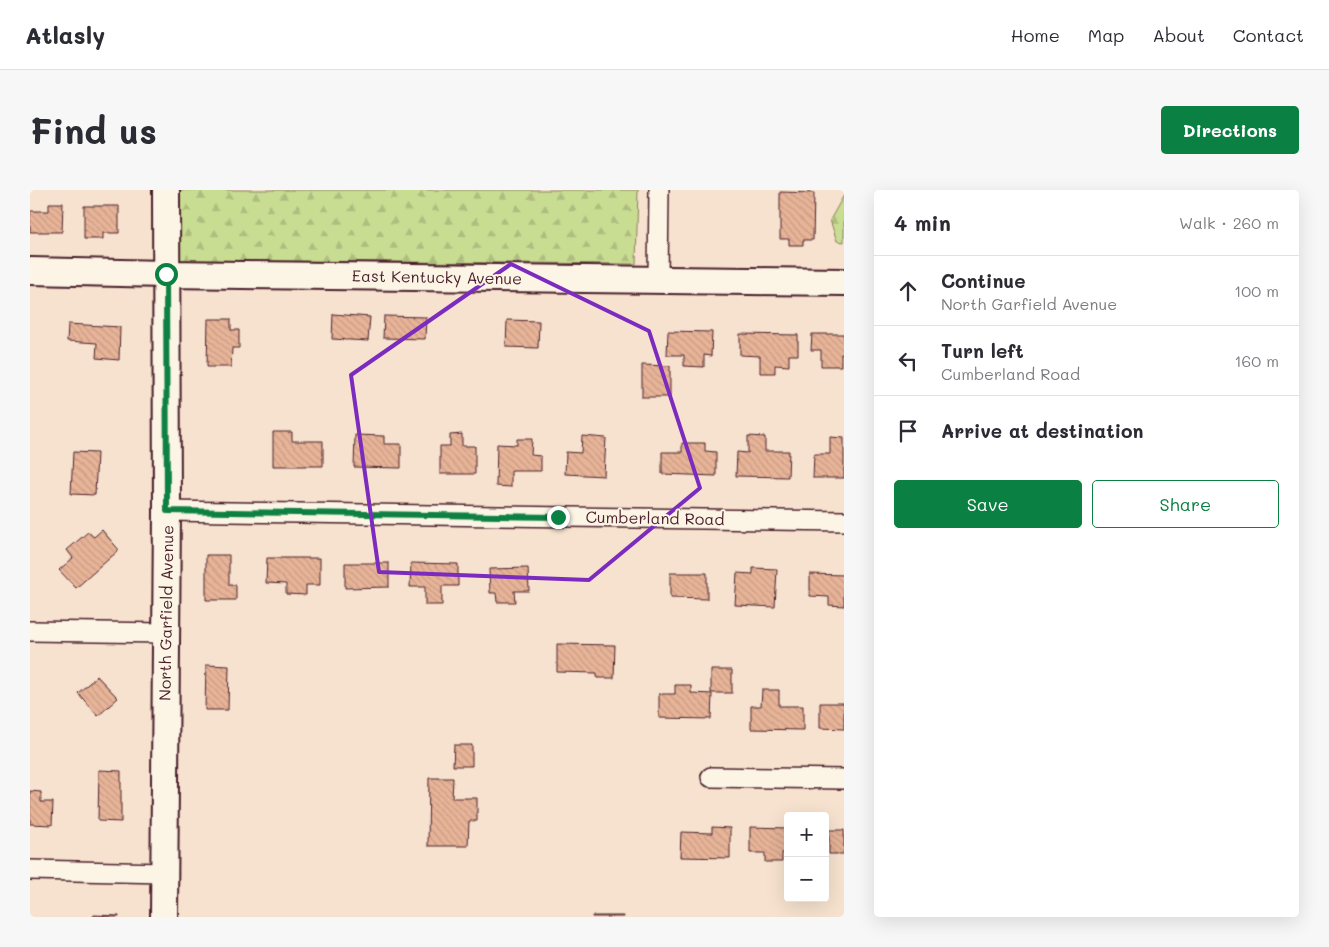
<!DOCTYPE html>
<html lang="en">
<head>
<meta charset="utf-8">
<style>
  body { margin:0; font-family:Mali,sans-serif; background:#f7f7f7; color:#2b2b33 }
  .controls { position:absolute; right:15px; bottom:15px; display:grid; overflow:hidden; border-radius:5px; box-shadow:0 5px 20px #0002 }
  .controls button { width:45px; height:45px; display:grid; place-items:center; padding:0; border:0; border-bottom:1px solid #e1e1e2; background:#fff; color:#2b2b33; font:25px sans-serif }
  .stop { position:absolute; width:15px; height:15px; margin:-11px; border:4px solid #0b8043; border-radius:50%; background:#fff }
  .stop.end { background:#0b8043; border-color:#fff; box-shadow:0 1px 5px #0008 }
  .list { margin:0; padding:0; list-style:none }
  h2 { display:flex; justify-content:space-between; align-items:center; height:65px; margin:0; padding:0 20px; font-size:21px }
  h2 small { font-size:16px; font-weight:400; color:#7c7c81 }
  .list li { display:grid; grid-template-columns:32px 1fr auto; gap:15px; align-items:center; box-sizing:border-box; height:70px; padding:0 20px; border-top:1px solid #e1e1e2 }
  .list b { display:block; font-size:19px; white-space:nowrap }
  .list p { margin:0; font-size:16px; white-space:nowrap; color:#7c7c81 }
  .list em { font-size:16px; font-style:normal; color:#7c7c81 }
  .actions { display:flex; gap:10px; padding:15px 20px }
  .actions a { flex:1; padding:11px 0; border:1px solid #0b8043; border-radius:5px; text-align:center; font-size:18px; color:#0b8043 }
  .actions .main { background:#0b8043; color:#fff }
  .icon { flex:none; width:28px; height:28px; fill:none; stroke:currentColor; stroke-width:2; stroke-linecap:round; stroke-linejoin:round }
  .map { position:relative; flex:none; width:814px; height:727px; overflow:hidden; border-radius:5px }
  header { display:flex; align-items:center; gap:30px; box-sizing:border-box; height:70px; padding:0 25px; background:#fff; border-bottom:1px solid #e1e1e2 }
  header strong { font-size:24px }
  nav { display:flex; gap:28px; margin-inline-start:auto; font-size:18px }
  .intro { display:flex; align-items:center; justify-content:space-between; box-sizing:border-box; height:120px; padding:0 30px }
  h1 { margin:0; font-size:35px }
  .button { padding:12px 22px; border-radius:5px; background:#0b8043; color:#fff; font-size:18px; font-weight:700 }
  main { display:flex; gap:30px; padding:0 30px }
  aside { flex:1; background:#fff; border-radius:5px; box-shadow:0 5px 20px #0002 }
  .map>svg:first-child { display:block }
</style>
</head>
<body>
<header>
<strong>Atlasly</strong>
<nav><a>Home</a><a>Map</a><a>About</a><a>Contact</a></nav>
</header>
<div class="intro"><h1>Find us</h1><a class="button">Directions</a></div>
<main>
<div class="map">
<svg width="814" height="727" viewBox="0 0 814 727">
  <defs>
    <pattern id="forest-firs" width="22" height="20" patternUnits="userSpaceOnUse" patternTransform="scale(1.25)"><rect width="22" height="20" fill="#c9dd92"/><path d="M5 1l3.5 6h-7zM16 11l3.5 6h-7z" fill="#aebd7e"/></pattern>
    <pattern id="building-back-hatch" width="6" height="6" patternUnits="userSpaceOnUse" patternTransform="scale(1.25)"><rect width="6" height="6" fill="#e7b498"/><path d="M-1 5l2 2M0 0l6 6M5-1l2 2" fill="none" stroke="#c89a83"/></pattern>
  </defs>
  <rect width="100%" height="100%" fill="#f6e2ce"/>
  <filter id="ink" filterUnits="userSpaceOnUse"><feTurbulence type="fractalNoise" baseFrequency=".02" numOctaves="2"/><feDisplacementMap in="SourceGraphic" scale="10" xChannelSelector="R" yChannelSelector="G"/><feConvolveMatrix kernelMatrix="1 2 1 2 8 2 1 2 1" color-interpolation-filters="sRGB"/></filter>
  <g filter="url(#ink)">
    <path fill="url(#forest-firs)" stroke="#8a7e5e" d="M144,0H608L606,74L144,70Z
      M814,5V52L807,51L800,30Z"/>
    <path fill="url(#building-back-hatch)" stroke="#4a1f2b" d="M750,2L784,3L783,50H773V55H759V49H750Z
      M19,13H33L32,42H0V21H19Z
      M54,16H89V43H73V49H54Z
      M303,124L340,127L338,151L302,149Z
      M354,126L396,127L395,149L353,148Z
      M178,129H201V140H209V158H202L201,177H177Z
      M477,130L509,131L508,158L476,157Z
      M38,134L90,137L89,170L66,168L67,153L37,151Z
      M638,141L682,142L681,166L674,165V177L654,176V165H637Z
      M710,144L768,145V165H759V176L745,175V183H730V166L710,165Z
      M782,144H814V164H811V176H791V160H781Z
      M612,175L640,176V207H612Z
      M243,242H262V251H293V276H243Z
      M432,244V256H445V284H410V256H420V245Z
      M325,245L354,246V254H371V278L324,277Z
      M552,246L576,248L574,286L535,284L536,262L551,263Z
      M718,246L735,247V261H759L758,287L706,286L707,262L718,263Z
      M800,247L814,248V288H783L784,264H800Z
      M487,249H502L501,265L511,266V281H481V297L466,296L467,254L487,255Z
      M652,253H675V261L686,262V286L632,284V262H652Z
      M43,262L67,263L65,305L41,304Z
      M72,340L89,360L46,398L29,380L43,368L37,360L58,342L64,347Z
      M176,365H199V395H206V410H176Z
      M237,368H290V395H276V405L256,404V394L236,393Z
      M315,373H359V397L315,398Z
      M381,373L428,374V396H412V415H395V397H380Z
      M498,378L499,401H484L485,412H467L466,403H460L459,379Z
      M723,378L747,379L745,417L705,415L707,383L723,384Z
      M640,383H677V409L640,408Z
      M780,384L814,385V416L799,415V407L780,406Z
      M527,454L585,455L584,488H567V483L527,482Z
      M176,475L199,476L198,520H175Z
      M681,480H702V503H681Z
      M67,486L88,508L68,526L48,503Z
      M645,495H661V503L682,504L681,529L629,528V504H645Z
      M732,500H749V516H773V540L721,539V516H731Z
      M790,513H814V539L790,538Z
      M424,555H442V576H423Z
      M69,580L91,581V632L68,631Z
      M399,588H423L422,608H447V631H439L438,656H398Z
      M0,601L11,602V612H23L22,635L0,634Z
      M682,637L700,638V668L650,667L651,642L682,643Z
      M720,637L758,638V663H752V672H735V663H720Z
      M799,640H814V664H799Z
      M64,725L89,726V727H63Z
      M562,726H594V727H562Z"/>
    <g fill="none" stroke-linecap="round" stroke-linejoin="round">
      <defs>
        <path id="street" d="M628,90L629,0
          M137,321L814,331
          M0,441L135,443
          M681,587L814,589
          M0,680L134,683"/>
        <path id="secondary" d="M0,81L136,84L814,92
          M134,727L137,321L136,0"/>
      </defs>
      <use href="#street" stroke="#4a1f2b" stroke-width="22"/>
      <use href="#secondary" stroke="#4a1f2b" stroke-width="30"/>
      <use href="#street" stroke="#fcf5e5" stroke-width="19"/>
      <use href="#secondary" stroke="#fcf5e5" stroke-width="26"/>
    </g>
  </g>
  <g fill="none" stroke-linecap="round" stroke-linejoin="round" filter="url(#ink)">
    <path stroke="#0b8043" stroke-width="6" d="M136,84L137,321L528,327"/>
  </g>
  <path fill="none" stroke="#7b2cbf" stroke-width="4" stroke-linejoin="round" d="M481,74L619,141L670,298L559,390L349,382L321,185Z"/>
  <g text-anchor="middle" stroke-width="4" stroke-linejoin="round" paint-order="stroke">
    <g font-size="16" fill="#4a1f2b" stroke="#fcf5e5">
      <text transform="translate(407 87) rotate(1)" y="6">East Kentucky Avenue</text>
      <text transform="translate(625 328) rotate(1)" y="6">Cumberland Road</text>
      <text transform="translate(136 423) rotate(-89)" y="6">North Garfield Avenue</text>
    </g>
  </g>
</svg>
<div class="controls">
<button>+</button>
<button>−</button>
</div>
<div class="stop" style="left:136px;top:84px"></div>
<div class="stop end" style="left:528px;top:327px"></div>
</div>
<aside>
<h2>4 min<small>Walk · 260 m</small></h2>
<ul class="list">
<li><svg class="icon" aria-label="ahead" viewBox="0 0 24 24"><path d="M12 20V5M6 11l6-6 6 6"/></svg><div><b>Continue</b><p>North Garfield Avenue</p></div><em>100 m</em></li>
<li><svg class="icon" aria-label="left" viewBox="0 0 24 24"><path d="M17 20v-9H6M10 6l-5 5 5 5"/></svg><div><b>Turn left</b><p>Cumberland Road</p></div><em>160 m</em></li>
<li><svg class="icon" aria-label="arrive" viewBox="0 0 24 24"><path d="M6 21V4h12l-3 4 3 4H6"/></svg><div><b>Arrive at destination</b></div></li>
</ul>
<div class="actions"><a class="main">Save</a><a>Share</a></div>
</aside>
</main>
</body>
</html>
